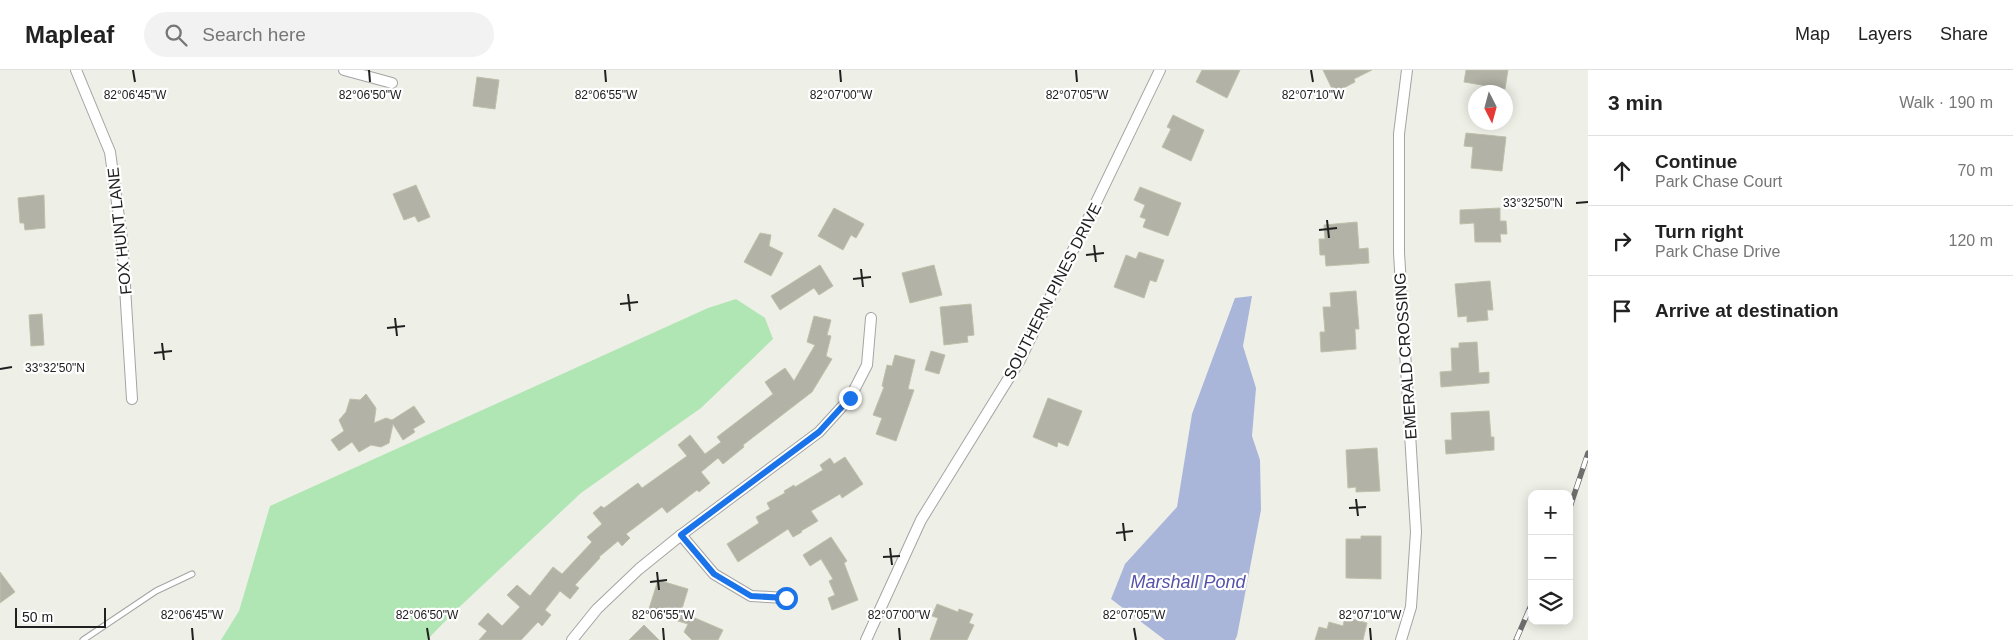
<!DOCTYPE html>
<meta charset="utf-8">
<style>
body{margin:0;font-family:Helvetica,sans-serif;background:#f2f2f2;color:#222}
.controls{position:absolute;right:15px;bottom:15px;display:grid;overflow:hidden;border-radius:10px;box-shadow:0 2px 12px #0003}
.controls button{width:45px;height:45px;display:grid;place-items:center;padding:0;border:0;border-bottom:1px solid #e0e0e0;background:#fff;color:#222;font:25px sans-serif}
.compass{position:absolute;left:1468px;top:15px;width:45px;height:45px;border-radius:50%;background:#fff;box-shadow:0 2px 12px #0003;rotate:174deg}
.scale{position:absolute;left:15px;bottom:12px;width:91px;box-sizing:border-box;padding-left:5px;border:2px solid #202020;border-top:0;font-size:14px;line-height:18px;white-space:nowrap;color:#202020;-webkit-text-stroke:4px #fff;paint-order:stroke}
.stop{position:absolute;width:15px;height:15px;margin:-11px;border:4px solid #1a73e8;border-radius:50%;background:#fff}
.stop.end{background:#1a73e8;border-color:#fff;box-shadow:0 1px 5px #0008}
.list{margin:0;padding:0;list-style:none}
h2{display:flex;justify-content:space-between;align-items:center;height:65px;margin:0;padding:0 20px;font-size:21px}
h2 small{font-size:16px;font-weight:400;color:#767676}
.list li{display:grid;grid-template-columns:32px 1fr auto;gap:15px;align-items:center;box-sizing:border-box;height:70px;padding:0 20px;border-top:1px solid #e0e0e0}
.list b{display:block;font-size:19px;white-space:nowrap}
.list p{margin:0;font-size:16px;white-space:nowrap;color:#767676}
.list em{font-size:16px;font-style:normal;color:#767676}
.icon{flex:none;width:28px;height:28px;fill:none;stroke:currentColor;stroke-width:2;stroke-linecap:round;stroke-linejoin:round}
.map{position:relative;flex:none;width:1588px;height:570px;overflow:hidden}
header{display:flex;align-items:center;gap:30px;box-sizing:border-box;height:70px;padding:0 25px;background:#fff;border-bottom:1px solid #e0e0e0}
header strong{font-size:24px}
nav{display:flex;gap:28px;margin-inline-start:auto;font-size:18px}
.search{width:350px;height:45px;background:#f2f2f2;display:flex;align-items:center;gap:12px;box-sizing:border-box;padding:0 18px;border-radius:28px;color:#767676;font-size:19px}
main{display:flex}
aside{flex:1;background:#fff}
.map>svg:first-child{display:block}
</style>
<header>
<strong>Mapleaf</strong>
<div class="search"><svg class="icon" aria-label="search" viewBox="0 0 24 24"><circle cx="10" cy="10" r="6"/><path d="M15 15l6 6"/></svg>Search here</div>
<nav><a>Map</a><a>Layers</a><a>Share</a></nav>
</header>
<main>
<div class="map">
<svg width="1588" height="570" viewBox="0 0 1588 570">
<rect width="100%" height="100%" fill="#eef0e7"/>
<!-- grass -->
<path fill="#b0e6b4" d="M736 229 765 248 773 269 701 338 581 423 453 543 427 570H221L239 541 270 436 708 238Z"/>
<!-- water -->
<path fill="#aab5da" d="M1252 226 1243 276 1256 318 1252 366 1260 390 1261 440 1237 566 1235 570H1165L1111 529 1125 494 1177 437 1192 344 1235 228Z"/>
<!-- building -->
<g fill="#b2b2a6" stroke="#c0c0aa">
<path d="M1202 0H1240L1227 28 1196 12Z"/>
<path d="M1323 0H1372L1354 9 1355 12 1334 23Z"/>
<path d="M1466 0H1508L1505 19 1464 12Z"/>
<path d="M477 7 499 10 495 39 473 36Z"/>
<path d="M1173 45 1204 60 1191 91 1162 77 1171 59 1167 57Z"/>
<path d="M1466 63 1506 67 1502 101 1471 98 1473 77 1464 76Z"/>
<path d="M416 115 430 147 418 152 415 146 404 150 393 124Z"/>
<path d="M1140 117 1181 133 1168 166 1143 157 1146 149 1140 147 1145 135 1134 130Z"/>
<path d="M44 125 45 158 25 160 24 153H20L18 128Z"/>
<path d="M834 138 864 154 856 168 851 165 843 180 818 166Z"/>
<path d="M1500 138V151H1506L1507 164H1500L1501 172H1475L1474 153 1460 154V140Z"/>
<path d="M1357 152 1359 179 1368 178 1369 193 1326 196 1325 185H1320L1319 169H1325L1324 155Z"/>
<path d="M760 163 771 165 769 176 783 183 771 206 744 192Z"/>
<path d="M1139 182 1164 190 1156 212 1150 210 1144 228 1114 217 1126 185 1136 189Z"/>
<path d="M820 195 833 216 819 225 814 218 780 240 771 226Z"/>
<path d="M934 195 942 225 910 233 902 203Z"/>
<path d="M1490 211 1493 240H1487L1488 250 1467 252V246L1458 247 1455 214Z"/>
<path d="M1356 221 1359 259H1355L1356 279 1321 282 1320 262H1325L1323 237H1331L1330 223Z"/>
<path d="M971 234 974 265 967 266 968 272 944 275 940 237Z"/>
<path d="M42 244 44 275 31 276 29 245Z"/>
<path d="M814 246 831 250 827 265 831 266 826 286 832 289 812 322 743 375 744 377 723 394 718 388 701 402 710 413 699 422 697 420 667 443 662 437 626 464 630 468 622 476 618 471 599 487 600 488 575 515 579 518 570 529 560 521 545 540 551 545 542 556 538 552 521 570H479L487 561 478 554 488 543 502 556 520 537 507 525 517 515 530 526 553 497 562 504 592 472 587 467 602 454 593 443 601 436 604 438 638 413 642 418 687 386 678 375 690 365 705 384 721 372 717 367 773 324 765 312 785 298 794 311 815 275 807 272Z"/>
<path d="M1477 272 1479 303 1489 302V313L1441 317 1440 302 1452 301 1451 278H1459V273Z"/>
<path d="M931 281 945 285 939 304 925 300Z"/>
<path d="M895 285 915 290 908 319 914 320 896 371 876 364 882 348 873 345 884 317 882 316 887 295 892 296Z"/>
<path d="M366 324 376 338 374 353 386 348 392 350 414 336 425 352 413 359 415 362 403 370 393 354 389 373 381 377 371 375 359 382 352 372 339 381 331 370 344 361 339 350 346 342 350 329 360 330Z"/>
<path d="M1048 328 1082 341 1068 376 1058 372 1057 377 1033 367Z"/>
<path d="M1489 341 1491 367H1494V380L1446 384 1445 370H1452L1451 343Z"/>
<path d="M1377 378 1380 421 1356 422V417L1348 418 1346 380Z"/>
<path d="M845 387 863 414 842 428 840 424 811 441 818 451 801 461 802 462 793 467 788 459 738 492 727 474 759 453 756 447 770 439 767 433 785 423 784 421 794 415 795 417 823 400 820 395 830 388 834 394Z"/>
<path d="M1361 466H1381V509L1346 508V469H1361Z"/>
<path d="M831 467 847 491 844 493 858 530 832 540 828 528 835 525 829 511 833 509 821 489 810 496 803 485Z"/>
<path d="M0 502 15 522 0 533Z"/>
<path d="M658 510 688 519 681 542 723 560 718 570H692L684 562 688 554 648 542Z"/>
<path d="M937 534 958 542 959 539 973 544 969 553 974 555 967 570H930L938 548 932 546Z"/>
<path d="M1345 547 1367 553 1363 570H1315L1319 557 1327 559 1329 552 1343 556Z"/>
<path d="M644 555 659 570H629Z"/>
</g>
<g fill="none" stroke-linecap="round" stroke-linejoin="round">
<defs>
<path id="service" d="M83 570 156 521 192 504"/>
<g id="minor">
<path d="M76 0 110 82 122 169 132 329"/>
<path d="M344 0 392 13"/>
<path d="M681 465 714 504 751 526 786 528"/>
<path d="M572 570 597 539 639 499 681 465 819 362 850 328 867 295 871 248"/>
<path d="M866 570 921 450 1020 290 1160 0"/>
<path d="M1401 570 1411 537 1416 462 1399 183V64L1407 0"/>
</g>
</defs>
<!-- service casing -->
<use href="#service" stroke="#a4a4a4" stroke-width="7"/>
<!-- minor casing -->
<use href="#minor" stroke="#a4a4a4" stroke-width="12"/>
<!-- service -->
<use href="#service" stroke="#fff" stroke-width="5"/>
<!-- minor -->
<use href="#minor" stroke="#fff" stroke-width="10"/>
<defs>
<g id="rail">
<path d="M1569 440 1588 383"/>
<path d="M1516 570 1532 533"/>
</g>
</defs>
<!-- rail casing -->
<use href="#rail" stroke="#6e6e6e" stroke-width="5.5"/>
<!-- rail -->
<use href="#rail" stroke="#fff" stroke-width="4" stroke-dasharray="11" stroke-linecap="butt"/>
</g>
<g fill="none" stroke-linecap="round" stroke-linejoin="round">
<!-- route -->
<path stroke="#1a73e8" stroke-width="6" d="M786 528 751 526 714 504 681 465 819 362 850 328"/>
</g>
<!-- ticks -->
<path fill="none" stroke="#202020" stroke-width="2" d="M133 0 135 12M369 0 370 12M605 0 606 12M840 0 841 12M1076 0 1077 12M1311 0 1313 12M1576 133 1588 132M1327 150 1329 168M1319 160 1337 158M1094 175 1096 192M1086 185 1104 183M861 199 863 217M853 209 871 207M628 224 630 241M620 234 638 232M395 248 397 266M387 258 405 256M162 273 164 290M154 283 172 281M0 299 12 297M1356 429 1358 446M1349 438 1366 437M1123 453 1125 471M1116 463 1133 461M890 478 892 495M883 487 900 486M657 502 659 520M650 512 667 510M192 558 193 570M427 558 429 570M663 558 664 570M899 558 900 570M1134 558 1136 570M1370 558 1371 570"/>
<g text-anchor="middle" stroke-width="4.5" stroke-linejoin="round" paint-order="stroke">
<!-- street labels -->
<g font-size="16" fill="#202020" stroke="#fff">
<text transform="translate(119 161) rotate(-96)" y="6">FOX HUNT LANE</text>
<text transform="translate(1052 221) rotate(-63)" y="6">SOUTHERN PINES DRIVE</text>
<text transform="translate(1405 286) rotate(-94)" y="6">EMERALD CROSSING</text>
</g>
<!-- water labels -->
<g font-size="18" font-style="italic" fill="#5652aa" stroke="#fff">
<text x="1188" y="518">Marshall Pond</text>
</g>
</g>
<g font-size="12" text-anchor="middle" fill="#202020" stroke="#fff" stroke-width="4.5" stroke-linejoin="round" paint-order="stroke">
<text x="135" y="29">82°06'45"W</text>
<text x="370" y="29">82°06'50"W</text>
<text x="606" y="29">82°06'55"W</text>
<text x="841" y="29">82°07'00"W</text>
<text x="1077" y="29">82°07'05"W</text>
<text x="1313" y="29">82°07'10"W</text>
<text x="1533" y="137">33°32'50"N</text>
<text x="55" y="302">33°32'50"N</text>
<text x="192" y="549">82°06'45"W</text>
<text x="427" y="549">82°06'50"W</text>
<text x="663" y="549">82°06'55"W</text>
<text x="899" y="549">82°07'00"W</text>
<text x="1134" y="549">82°07'05"W</text>
<text x="1370" y="549">82°07'10"W</text>
</g>
</svg>
<div class="controls">
<button>+</button>
<button>−</button>
<button><svg class="icon" aria-label="layers" viewBox="0 0 24 24"><path d="M12 4l9 5-9 5-9-5zM3 14l9 5 9-5"/></svg></button>
</div>
<svg class="compass" viewBox="-18 -18 36 36"><path d="M0-13l5 13h-10z" fill="#e53935"/><path d="M0 13l5-13h-10z" fill="#767676"/></svg>
<div class="scale">50 m</div>
<div class="stop" style="left:786px;top:528px"></div>
<div class="stop end" style="left:850px;top:328px"></div>
</div>
<aside>
<h2>3 min<small>Walk · 190 m</small></h2>
<ul class="list">
<li><svg class="icon" aria-label="ahead" viewBox="0 0 24 24"><path d="M12 20V5M6 11l6-6 6 6"/></svg><div><b>Continue</b><p>Park Chase Court</p></div><em>70 m</em></li>
<li><svg class="icon" aria-label="right" viewBox="0 0 24 24"><path d="M7 20v-9h11M14 6l5 5-5 5"/></svg><div><b>Turn right</b><p>Park Chase Drive</p></div><em>120 m</em></li>
<li><svg class="icon" aria-label="arrive" viewBox="0 0 24 24"><path d="M6 21V4h12l-3 4 3 4H6"/></svg><div><b>Arrive at destination</b></div></li>
</ul>
</aside>
</main>
